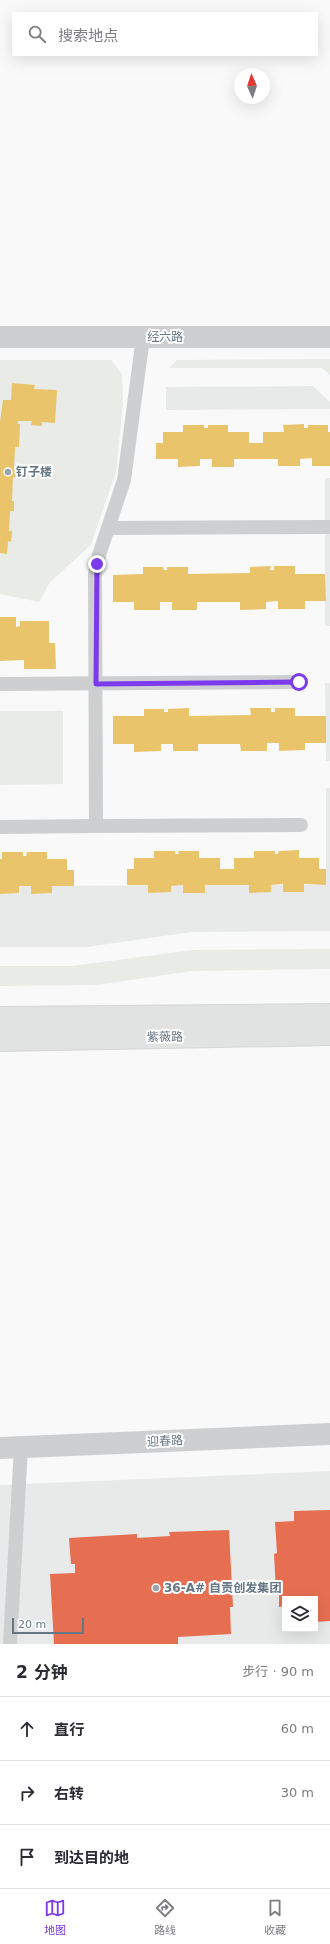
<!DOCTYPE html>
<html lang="zh">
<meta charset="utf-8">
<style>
body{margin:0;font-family:"DejaVu Sans","Noto Sans SC",sans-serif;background:#f7f7f7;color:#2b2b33}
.controls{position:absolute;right:12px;bottom:12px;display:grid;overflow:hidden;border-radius:0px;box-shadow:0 4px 16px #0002}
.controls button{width:36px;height:36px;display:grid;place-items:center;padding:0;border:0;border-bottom:1px solid #e1e1e2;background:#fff;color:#2b2b33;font:20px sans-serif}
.compass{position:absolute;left:234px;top:68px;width:36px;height:36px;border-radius:50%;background:#fff;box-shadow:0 4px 16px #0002;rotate:357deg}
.scale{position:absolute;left:12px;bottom:10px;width:72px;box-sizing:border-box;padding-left:4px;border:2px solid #657683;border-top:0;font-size:11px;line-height:14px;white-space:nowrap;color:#657683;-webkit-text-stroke:3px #fff;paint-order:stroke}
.stop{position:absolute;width:12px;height:12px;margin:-9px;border:3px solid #7c3aed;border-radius:50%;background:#fff}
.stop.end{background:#7c3aed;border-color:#fff;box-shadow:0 1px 4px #0008}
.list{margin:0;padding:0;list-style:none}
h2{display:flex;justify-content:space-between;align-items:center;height:52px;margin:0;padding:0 16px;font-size:17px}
h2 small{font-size:13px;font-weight:400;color:#7c7c81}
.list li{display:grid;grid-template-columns:26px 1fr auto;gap:12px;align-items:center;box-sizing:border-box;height:64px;padding:0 16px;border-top:1px solid #e1e1e2}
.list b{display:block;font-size:15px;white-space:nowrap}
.list em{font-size:13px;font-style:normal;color:#7c7c81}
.icon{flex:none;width:22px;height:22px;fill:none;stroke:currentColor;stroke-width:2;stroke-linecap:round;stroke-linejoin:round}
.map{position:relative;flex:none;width:330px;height:1644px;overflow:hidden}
.search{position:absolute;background:#fff;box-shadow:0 4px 16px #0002;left:12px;right:12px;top:12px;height:44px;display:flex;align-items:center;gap:10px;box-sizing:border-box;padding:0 14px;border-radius:0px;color:#7c7c81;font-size:15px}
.sheet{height:244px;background:#fff}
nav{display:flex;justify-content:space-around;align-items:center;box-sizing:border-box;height:56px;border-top:1px solid #e1e1e2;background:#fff;font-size:11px;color:#7c7c81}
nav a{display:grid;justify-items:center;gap:2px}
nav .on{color:#7c3aed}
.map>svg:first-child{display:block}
</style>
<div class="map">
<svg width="330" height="1644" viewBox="0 0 330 1644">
<rect width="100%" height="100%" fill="#f9f9f9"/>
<!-- built -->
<g fill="#e8e9e9" fill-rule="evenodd">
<path d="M313 386 330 402V409L166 410V387Z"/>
<rect x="325" y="478" width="5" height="148"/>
<path d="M325 683H330V761H326Z"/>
<path d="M326 788H330V931L191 932 87 947H0V886L326 885Z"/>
<path d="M330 1471V1644H0V1485ZM285 1599H315V1629H285Z"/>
</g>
<!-- green -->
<g fill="#e8ebe6">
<path d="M330 359V375L322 368H169L177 360Z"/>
<path d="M0 360H111L122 374 123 404 116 472 91 545 50 582 39 602 0 594Z"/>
<path d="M0 711H63V784L0 785Z"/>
<path d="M330 949V969L192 971 96 985 0 986V966H72L193 950Z"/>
</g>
<!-- homes -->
<g fill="#e9c46a">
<path d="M12 383 35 385 34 389 57 390 55 423 42 422V426L31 425 32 421H18V424H20L19 447H15L14 467H17L16 477H13L12 501H14V511H10L9 531H12L11 542 8 541 7 554 0 553V422L3 400H11Z"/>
<path d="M304 424V428H308V425H328V432H330V466H312V458L300 459V466H278V459H234V467H212V459H200V466L178 467V459H156V443H163V432H183V425H204V428H208V425H228V432H249V443H263V432H284L283 425Z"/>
<path d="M271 566 270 570H274V566H295V574H325L326 601H305V609H278V601L266 602V609L240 610V602H197V610H172V602H160V610H134V602H113V575L143 574V567H163L164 570H167V567H188V574L250 573V567Z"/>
<path d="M0 617H16V627L20 626V621H49V643H55L56 669H24V660L0 661Z"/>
<path d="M189 708V716L251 715 250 708H271V712H275V708H295V716H326V743H305V750L279 751V743H267V751H241L240 744H198V751H173V744H161V751L134 752V744H113V716H144V709H164V712H168V709Z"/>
<path d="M299 850V858H319V869H326V885L304 884V892H283V884L271 885V892L249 893V885H205V893H183V885L171 886V892L148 893V885H127V869H134V858H154V851H175V854H179L178 851H199V858H220V869H234V858H254V851H275V854H278L279 851Z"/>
<path d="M2 852H23V856H26L27 852H47V859H67V870H74V886H52V893L31 894V886H19V893L0 894V859H2Z"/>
<path d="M206 1536V1540H222L224 1567 215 1570V1580H213L216 1599 225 1601 227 1629H210V1633L196 1634V1632H186V1635L164 1636V1633L152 1634V1636L131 1638V1636L107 1638V1635L90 1636 89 1608 98 1605 99 1586H97L96 1576 87 1575 86 1546 103 1545 102 1541H116L117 1543H127V1540L148 1539V1541Z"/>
</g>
<!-- shops -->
<g fill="#e76f51">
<path d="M330 1510V1621L315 1622V1599H285V1606L279 1607V1592H276L274 1554 277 1553 275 1522 294 1521V1511Z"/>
<path d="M229 1530 233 1607H230L231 1634 178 1637V1644H54L50 1574 75 1573V1564H71L69 1538 137 1534V1538L170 1536 169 1532Z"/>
</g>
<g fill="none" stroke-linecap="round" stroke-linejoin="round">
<defs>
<g id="secondary">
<path d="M0 1018 330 1015"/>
<path d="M0 1040 330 1034"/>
</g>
</defs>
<!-- secondary casing -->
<use href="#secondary" stroke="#d5d6d7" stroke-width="24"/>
<!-- service -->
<g stroke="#cecfd0" stroke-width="14">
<path d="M143 337 124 480 99 555 95 574 96 826 301 825"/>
<path d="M108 528 330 527"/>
<path d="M0 684 299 682"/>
<path d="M0 827 96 826"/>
<path d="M10 1644 21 1447"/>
</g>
<!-- minor -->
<g stroke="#cecfd0" stroke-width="22">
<path d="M0 337H330"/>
<path d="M0 1448 330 1434"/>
</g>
<!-- secondary -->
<use href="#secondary" stroke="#e1e2e2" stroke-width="22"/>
</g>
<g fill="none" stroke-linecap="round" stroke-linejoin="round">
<!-- route -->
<path stroke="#7c3aed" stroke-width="5" d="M97 564 96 684 299 682"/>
</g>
<!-- markers -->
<g fill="#99a4ac" stroke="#fff" stroke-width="1.5">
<circle cx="8" cy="472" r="4"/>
<circle cx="156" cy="1588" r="4"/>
</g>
<g text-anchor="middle" stroke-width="4" stroke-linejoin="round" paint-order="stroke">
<!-- street labels -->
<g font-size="12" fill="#657683" stroke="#fff">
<text x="165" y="341">经六路</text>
<text transform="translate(165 1037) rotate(-1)" y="4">紫薇路</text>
<text transform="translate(165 1441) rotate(-3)" y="4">迎春路</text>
</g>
<!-- poi labels -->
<g font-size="12" font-weight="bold" fill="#657683" stroke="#fff" text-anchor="start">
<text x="16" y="476">钉子楼</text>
<text x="164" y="1592">36-A# 自贡创发集团</text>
</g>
</g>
</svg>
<div class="controls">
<button><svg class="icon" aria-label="layers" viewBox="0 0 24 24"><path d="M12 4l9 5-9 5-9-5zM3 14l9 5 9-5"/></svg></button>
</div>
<svg class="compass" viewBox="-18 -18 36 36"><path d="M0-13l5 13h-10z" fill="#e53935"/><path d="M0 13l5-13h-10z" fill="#7c7c81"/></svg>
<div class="scale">20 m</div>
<div class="stop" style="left:299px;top:682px"></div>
<div class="stop end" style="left:97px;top:564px"></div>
<div class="search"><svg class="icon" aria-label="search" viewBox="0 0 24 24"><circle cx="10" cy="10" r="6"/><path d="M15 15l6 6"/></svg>搜索地点</div>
</div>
<section class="sheet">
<h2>2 分钟<small>步行 · 90 m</small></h2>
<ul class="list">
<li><svg class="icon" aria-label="ahead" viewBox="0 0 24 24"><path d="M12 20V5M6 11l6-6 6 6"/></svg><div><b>直行</b></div><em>60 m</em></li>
<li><svg class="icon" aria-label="right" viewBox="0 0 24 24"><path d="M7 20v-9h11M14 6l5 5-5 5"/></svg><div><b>右转</b></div><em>30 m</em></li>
<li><svg class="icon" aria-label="arrive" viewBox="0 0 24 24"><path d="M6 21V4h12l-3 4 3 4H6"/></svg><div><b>到达目的地</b></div></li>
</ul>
</section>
<nav>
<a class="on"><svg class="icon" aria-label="map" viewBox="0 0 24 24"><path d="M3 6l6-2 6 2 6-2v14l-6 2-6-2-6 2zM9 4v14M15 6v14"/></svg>地图</a>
<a><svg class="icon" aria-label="directions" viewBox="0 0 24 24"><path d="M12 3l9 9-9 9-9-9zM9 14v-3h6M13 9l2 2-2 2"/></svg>路线</a>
<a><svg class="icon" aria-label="saved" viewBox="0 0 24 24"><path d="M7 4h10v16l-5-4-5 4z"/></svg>收藏</a>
</nav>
